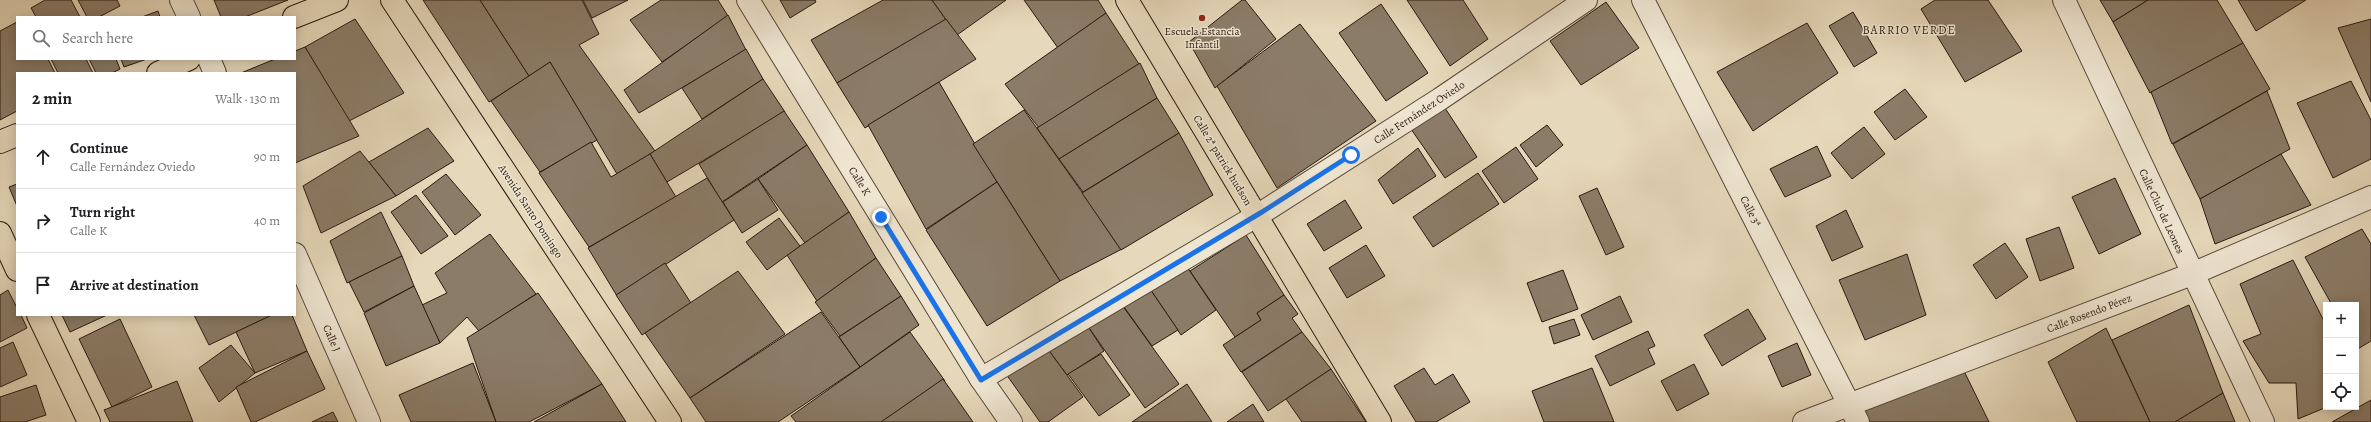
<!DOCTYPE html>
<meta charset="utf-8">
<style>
body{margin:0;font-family:Alegreya,serif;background:#f6f6f6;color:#202124}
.controls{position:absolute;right:12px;bottom:12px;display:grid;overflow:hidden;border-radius:0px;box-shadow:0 2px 10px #0003}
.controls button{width:36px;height:36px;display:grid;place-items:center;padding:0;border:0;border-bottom:1px solid #e0e0e0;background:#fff;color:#202124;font:20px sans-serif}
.stop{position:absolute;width:12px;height:12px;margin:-9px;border:3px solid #1a73e8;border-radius:50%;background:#fff}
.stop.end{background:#1a73e8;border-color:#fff;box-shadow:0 1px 4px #0008}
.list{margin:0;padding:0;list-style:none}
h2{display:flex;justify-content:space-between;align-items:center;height:52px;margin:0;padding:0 16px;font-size:17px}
h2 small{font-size:13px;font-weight:400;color:#757577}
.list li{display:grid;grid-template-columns:26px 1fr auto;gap:12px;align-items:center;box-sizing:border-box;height:64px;padding:0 16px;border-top:1px solid #e0e0e0}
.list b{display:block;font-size:15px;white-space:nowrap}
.list p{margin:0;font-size:13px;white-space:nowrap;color:#757577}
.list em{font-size:13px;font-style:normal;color:#757577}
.icon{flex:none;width:22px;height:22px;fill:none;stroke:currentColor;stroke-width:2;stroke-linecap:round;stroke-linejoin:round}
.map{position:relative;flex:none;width:2371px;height:422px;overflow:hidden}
.search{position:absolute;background:#fff;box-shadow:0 2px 10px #0003;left:16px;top:16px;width:280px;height:44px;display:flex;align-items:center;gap:10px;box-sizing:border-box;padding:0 14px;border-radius:0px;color:#757577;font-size:15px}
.panel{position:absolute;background:#fff;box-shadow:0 2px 10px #0003;left:16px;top:72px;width:280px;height:244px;border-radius:0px}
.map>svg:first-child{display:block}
</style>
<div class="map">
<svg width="2371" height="422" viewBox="0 0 2371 422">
<rect width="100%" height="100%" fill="#e6d8ba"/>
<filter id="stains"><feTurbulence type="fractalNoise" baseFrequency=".005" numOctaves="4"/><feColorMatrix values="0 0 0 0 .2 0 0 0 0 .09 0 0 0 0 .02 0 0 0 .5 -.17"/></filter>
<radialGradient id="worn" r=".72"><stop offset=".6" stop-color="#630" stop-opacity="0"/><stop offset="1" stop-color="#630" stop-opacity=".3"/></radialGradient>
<!-- building -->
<g fill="#8b7c68" stroke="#291910">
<path d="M45 0H71L80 17H36L31 8Z"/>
<path d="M78 0H117L120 6 99 17H87Z"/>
<path d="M214 0H288L245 17H221Z"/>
<path d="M423 0H480L529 76 489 102Z"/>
<path d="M480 0H582L599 34 579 45 655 151 617 174 550 62 529 76Z"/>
<path d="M583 0H628L592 18Z"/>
<path d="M661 0H718L728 16 662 62 630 20Z"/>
<path d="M780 0H815L816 2 790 18Z"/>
<path d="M883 0H932L947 21 837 83 811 40Z"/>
<path d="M932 0H1006L957 35Z"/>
<path d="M1024 0H1098L1106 13 1058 48Z"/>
<path d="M1242 0H1245L1276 39 1215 88 1189 42Z"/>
<path d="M1407 0H1463L1488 39 1450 66Z"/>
<path d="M1935 0H1988L2022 51 1965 82 1921 9Z"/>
<path d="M2100 0H2148L2113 22Z"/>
<path d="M2148 0H2217L2243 43 2150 93 2113 22Z"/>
<path d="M2238 0H2306L2256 31Z"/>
<path d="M1606 2 1639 48 1581 85 1550 41Z"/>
<path d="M1381 4 1428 73 1386 101 1339 33Z"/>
<path d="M158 11 160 17H142Z"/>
<path d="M1853 12 1877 53 1854 67 1829 26Z"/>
<path d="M1106 13 1139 64 1039 128 1005 84Z"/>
<path d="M728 15 746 50 639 113 624 90Z"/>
<path d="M355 19 404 93 349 121 305 47Z"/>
<path d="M946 19 976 59 865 128 837 83Z"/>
<path d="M2371 19V102L2338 28Z"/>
<path d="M17 22V59H48L55 73H17V111L0 120V31Z"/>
<path d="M1807 23 1838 73 1753 131 1717 72Z"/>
<path d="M1300 24 1376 121 1277 188 1217 86Z"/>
<path d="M2243 43 2270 89 2172 144 2151 92Z"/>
<path d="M305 47 359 136 295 163V73H241L275 59H295V51Z"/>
<path d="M746 49 763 79 702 119 682 88Z"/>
<path d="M51 59H86L93 73H58Z"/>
<path d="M89 59H116L120 69 112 73H96Z"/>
<path d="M121 59H147L124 67Z"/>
<path d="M550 62 597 140 540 172 491 101Z"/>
<path d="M1140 63 1157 98 1059 159 1037 128Z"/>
<path d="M763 79 785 112 667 182 650 154Z"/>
<path d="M2351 81 2371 120V159L2333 178 2297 103Z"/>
<path d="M939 82 997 182 926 229 868 125Z"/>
<path d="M1905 89 1927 117 1895 140 1874 112Z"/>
<path d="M2267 91 2290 149 2200 199 2173 144Z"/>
<path d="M1157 98 1179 133 1083 192 1059 159Z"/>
<path d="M1445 108 1477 157 1445 178 1411 129Z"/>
<path d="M1024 110 1122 249 1060 281 973 144Z"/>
<path d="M784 111 807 145 722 202 699 164Z"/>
<path d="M1547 125 1563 145 1536 167 1520 145Z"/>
<path d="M1864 127 1885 154 1852 179 1831 153Z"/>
<path d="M428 128 454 161 396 196 369 162Z"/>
<path d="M1179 133 1213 195 1121 250 1082 193Z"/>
<path d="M591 142 611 177 650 154 676 197 589 247 539 173Z"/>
<path d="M807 145 849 212 805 243 758 179Z"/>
<path d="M1817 146 1831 176 1785 197 1770 169Z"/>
<path d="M1516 147 1538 179 1504 203 1482 171Z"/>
<path d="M1418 148 1436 176 1393 204 1378 180Z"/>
<path d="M360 151 396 196 321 233 303 186Z"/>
<path d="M2281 154 2311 205 2215 244 2200 199Z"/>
<path d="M1478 173 1499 204 1433 247 1413 217Z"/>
<path d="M446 174 481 215 455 235 422 192Z"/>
<path d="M707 178 734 220 617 296 588 248Z"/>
<path d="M2115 178 2141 234 2099 254 2072 197Z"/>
<path d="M758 179 778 210 742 233 723 202Z"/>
<path d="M997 182 1060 281 987 326 926 230Z"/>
<path d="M17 184V206L9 187Z"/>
<path d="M1597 188 1624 247 1606 255 1579 196Z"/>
<path d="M416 195 448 236 421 254 391 212Z"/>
<path d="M1345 200 1362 228 1324 251 1307 224Z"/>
<path d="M1846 210 1863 247 1832 261 1816 226Z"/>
<path d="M381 212 402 256 347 283 330 241Z"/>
<path d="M849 212 876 258 817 301 787 255Z"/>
<path d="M779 218 800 246 767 270 746 242Z"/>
<path d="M2059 227 2074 268 2040 281 2026 239Z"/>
<path d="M2362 229 2371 244V341L2356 350V305H2332L2305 257Z"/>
<path d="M490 234 536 294 479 331 467 317 440 343 422 305 447 293 435 273Z"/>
<path d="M1246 235 1284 295 1257 313 1261 320 1235 337 1190 271Z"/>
<path d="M2005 243 2028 277 1996 299 1973 265Z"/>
<path d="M1366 245 1385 276 1347 298 1329 268Z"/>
<path d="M1907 254 1926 315 1865 340 1839 280Z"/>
<path d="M402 256 414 286 364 312 349 282Z"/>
<path d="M876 258 901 296 840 336 815 302Z"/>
<path d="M2293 260 2326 325 2327 407 2298 419 2296 383H2269L2243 341 2261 334 2240 284Z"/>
<path d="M665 263 691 303 642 335 616 295Z"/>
<path d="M1185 264 1216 310 1181 335 1150 289Z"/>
<path d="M1563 270 1578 309 1542 322 1527 283Z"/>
<path d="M738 271 785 334 690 398 645 333Z"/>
<path d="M414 286 440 343 386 366 364 313Z"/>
<path d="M1150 289 1178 330 1152 346 1124 307Z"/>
<path d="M8 290 17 308V315H21L27 328 0 342V295Z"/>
<path d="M538 293 602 384 529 422H496L467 338Z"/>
<path d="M1284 295 1298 314 1292 318 1302 332 1241 372 1223 345 1261 320 1257 313Z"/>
<path d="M901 296 919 325 860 367 839 337Z"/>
<path d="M1620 296 1632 322 1593 340 1581 315Z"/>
<path d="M1122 305 1179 384 1145 408 1087 325Z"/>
<path d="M2189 305 2223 393 2175 422H2150L2112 340Z"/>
<path d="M1748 309 1766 339 1722 366 1704 335Z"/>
<path d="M821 312 860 367 778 422H706L690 398Z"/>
<path d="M62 315H107L70 332Z"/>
<path d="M194 315H272L209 345Z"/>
<path d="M272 315H292L307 351 255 373 236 332Z"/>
<path d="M120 319 152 387 112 407 79 339Z"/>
<path d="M1574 319 1580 335 1554 344 1549 327Z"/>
<path d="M1087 325 1104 351 1067 375 1047 348Z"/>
<path d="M2106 328 2150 422H2077L2048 362Z"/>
<path d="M1648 331 1655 346 1648 349 1655 364 1610 386 1595 356Z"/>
<path d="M910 332 945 381 883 422H796L791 416Z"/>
<path d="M1302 332 1331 369 1268 411 1242 372Z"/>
<path d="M13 342 27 375 0 387V348Z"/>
<path d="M1797 343 1811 375 1782 387 1768 356Z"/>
<path d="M231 345 255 373 219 402 199 368Z"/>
<path d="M1047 348 1083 397 1048 422H1040L1006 374Z"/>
<path d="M307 351 325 389 255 422H251L236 387Z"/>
<path d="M1101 354 1130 395 1099 416 1068 374Z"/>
<path d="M473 363 496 422H411L399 395Z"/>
<path d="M1694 364 1709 394 1677 411 1661 381Z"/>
<path d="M1424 368 1435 385 1453 374 1470 402 1436 422H1416L1394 386Z"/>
<path d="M1592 368 1614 422H1544L1532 391Z"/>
<path d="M1331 369 1366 422H1302L1286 399Z"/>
<path d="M1964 371 1989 422H1870L1864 411Z"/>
<path d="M943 379 973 422H881Z"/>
<path d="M177 381 193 422H110L104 410Z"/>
<path d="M602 384 626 422H534Z"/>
<path d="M1187 384 1212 422H1132Z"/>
<path d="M36 385 46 415 25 422H0V397Z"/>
<path d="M2223 393 2235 422H2175Z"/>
<path d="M2371 400V422H2332Z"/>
<path d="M1253 404 1264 422H1227Z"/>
<path d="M333 412 338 422H312Z"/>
</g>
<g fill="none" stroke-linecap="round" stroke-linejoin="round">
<defs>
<g id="minor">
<path d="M181 0 189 17"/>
<path d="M748 0 981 379 1011 422"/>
<path d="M1643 0 1858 422"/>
<path d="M2064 0 2263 422"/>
<path d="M209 59 215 73"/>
<path d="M295 254 369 422"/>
<path d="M981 379 1263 212 1440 99 1586 0"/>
<path d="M1804 422 2192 274 2371 197"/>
</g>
<g id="major">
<path d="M392 0 670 422"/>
<path d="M1127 0 1380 422"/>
<path d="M294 17 337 0"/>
<path d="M158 73 189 59"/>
<path d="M0 142 17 135"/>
<path d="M0 233 17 270"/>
<path d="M38 315 89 422"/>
</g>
</defs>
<!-- minor casing -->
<use href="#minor" stroke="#58493a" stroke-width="24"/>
<!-- major casing -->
<use href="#major" stroke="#291910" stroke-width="24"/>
<!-- minor -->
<use href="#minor" stroke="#efe6d2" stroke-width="22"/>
<!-- major -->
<use href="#major" stroke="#e6d8ba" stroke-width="22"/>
</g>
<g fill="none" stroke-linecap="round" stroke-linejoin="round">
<!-- route -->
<path stroke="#1a73e8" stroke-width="5" d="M881 217 981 380 1262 212 1351 155"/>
</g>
<!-- markers -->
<circle fill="#8f2418" stroke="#efe6d2" stroke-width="1.5" cx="1202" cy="18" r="4"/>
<g text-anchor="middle" stroke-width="3" stroke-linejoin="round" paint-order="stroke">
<!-- poi labels -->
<g font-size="11" fill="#291910" stroke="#efe6d2">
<text x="1202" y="35">Escuela Estancia<tspan x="1202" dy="13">Infantil</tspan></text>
</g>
<!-- street labels -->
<g font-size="11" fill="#291910" stroke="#efe6d2">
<text transform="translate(1419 112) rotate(-33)" y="4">Calle Fernández Oviedo</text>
<text transform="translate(1223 160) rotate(59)" y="4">Calle 2ª patrick hudson</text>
<text transform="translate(860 181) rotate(58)" y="4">Calle K</text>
<text transform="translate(531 211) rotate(57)" y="4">Avenida Santo Domingo</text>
<text transform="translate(1751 211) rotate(63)" y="4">Calle 3ª</text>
<text transform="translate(2162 211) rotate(65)" y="4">Calle Club de Leones</text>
<text transform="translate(2089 313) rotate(-21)" y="4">Calle Rosendo Pérez</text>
<text transform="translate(332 338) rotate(66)" y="4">Calle J</text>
</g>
<!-- neighbourhood labels -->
<g font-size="12" letter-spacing="1" fill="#291910" stroke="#efe6d2">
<text x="1909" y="34">BARRIO VERDE</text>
</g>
</g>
<rect width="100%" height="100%" filter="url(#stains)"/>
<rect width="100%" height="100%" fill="url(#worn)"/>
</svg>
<div class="controls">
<button>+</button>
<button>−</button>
<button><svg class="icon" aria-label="locate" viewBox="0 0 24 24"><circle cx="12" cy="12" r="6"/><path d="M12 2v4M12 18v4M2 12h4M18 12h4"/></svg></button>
</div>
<div class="stop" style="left:1351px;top:155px"></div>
<div class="stop end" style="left:881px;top:217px"></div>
<div class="search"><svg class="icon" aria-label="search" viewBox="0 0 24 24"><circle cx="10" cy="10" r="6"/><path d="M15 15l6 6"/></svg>Search here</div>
<section class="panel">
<h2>2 min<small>Walk · 130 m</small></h2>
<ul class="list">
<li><svg class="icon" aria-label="ahead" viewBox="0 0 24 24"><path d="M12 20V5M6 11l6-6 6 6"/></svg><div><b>Continue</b><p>Calle Fernández Oviedo</p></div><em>90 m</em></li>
<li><svg class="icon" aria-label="right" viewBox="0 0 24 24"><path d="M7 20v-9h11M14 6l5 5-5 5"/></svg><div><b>Turn right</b><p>Calle K</p></div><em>40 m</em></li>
<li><svg class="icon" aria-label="arrive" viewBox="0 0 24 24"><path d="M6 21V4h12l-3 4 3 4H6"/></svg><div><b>Arrive at destination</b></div></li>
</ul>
</section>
</div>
